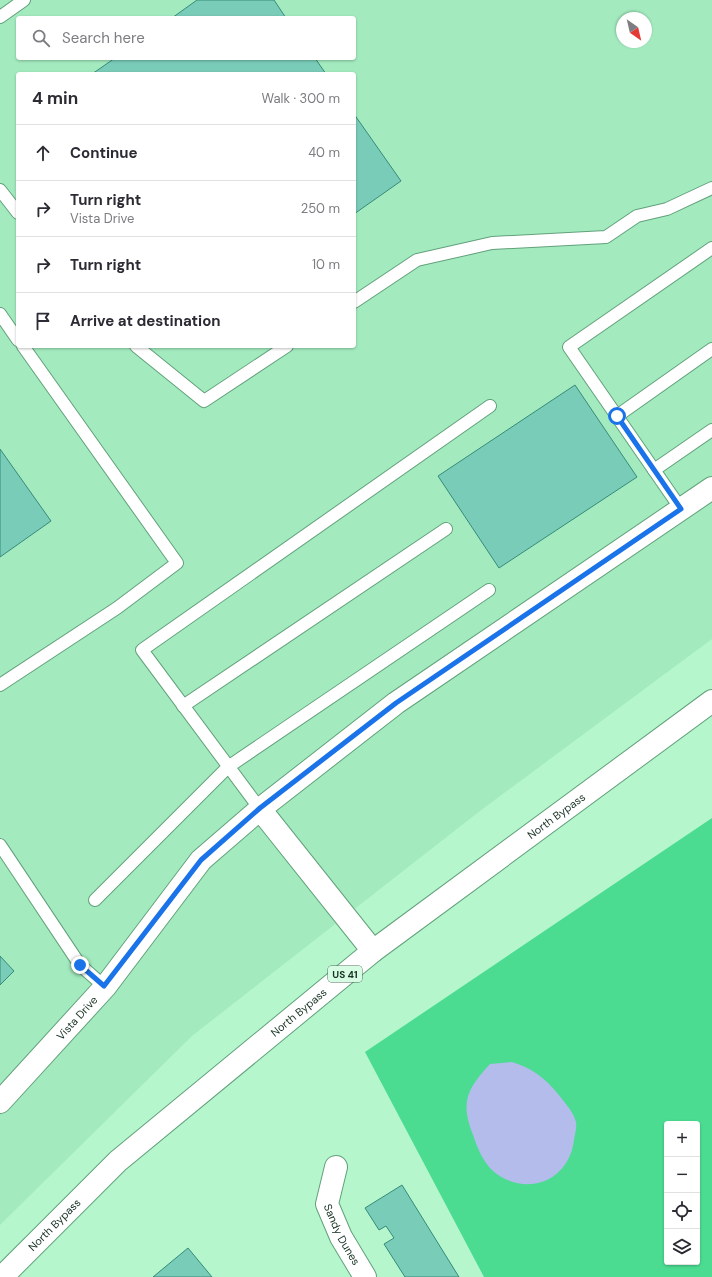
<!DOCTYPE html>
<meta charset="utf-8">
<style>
body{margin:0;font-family:"DM Sans",sans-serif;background:#f7f7f7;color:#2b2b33}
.controls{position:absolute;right:12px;bottom:12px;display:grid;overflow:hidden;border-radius:4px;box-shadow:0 1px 3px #0004}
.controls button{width:36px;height:36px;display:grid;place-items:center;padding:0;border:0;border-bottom:1px solid #e1e1e2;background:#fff;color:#2b2b33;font:20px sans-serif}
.compass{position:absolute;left:616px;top:12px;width:36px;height:36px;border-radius:50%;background:#fff;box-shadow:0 1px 3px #0004;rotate:146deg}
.stop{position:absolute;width:12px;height:12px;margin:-9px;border:3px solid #1a73e8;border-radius:50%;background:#fff}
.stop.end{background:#1a73e8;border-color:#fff;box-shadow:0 1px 4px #0008}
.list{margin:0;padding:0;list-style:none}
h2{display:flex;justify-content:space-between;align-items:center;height:52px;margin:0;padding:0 16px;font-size:17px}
h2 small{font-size:13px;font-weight:400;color:#7c7c81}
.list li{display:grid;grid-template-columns:26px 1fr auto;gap:12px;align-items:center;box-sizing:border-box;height:56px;padding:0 16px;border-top:1px solid #e1e1e2}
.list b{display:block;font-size:15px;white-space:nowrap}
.list p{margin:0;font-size:13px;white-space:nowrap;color:#7c7c81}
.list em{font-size:13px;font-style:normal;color:#7c7c81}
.icon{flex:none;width:22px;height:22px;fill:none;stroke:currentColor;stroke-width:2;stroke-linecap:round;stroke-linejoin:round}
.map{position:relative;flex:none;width:712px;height:1277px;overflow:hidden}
.search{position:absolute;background:#fff;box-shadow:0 1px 3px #0004;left:16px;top:16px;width:340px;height:44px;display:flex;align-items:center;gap:10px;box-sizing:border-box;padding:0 14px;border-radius:4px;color:#7c7c81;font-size:15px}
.panel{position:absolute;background:#fff;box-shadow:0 1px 3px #0004;left:16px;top:72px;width:340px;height:276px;border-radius:4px}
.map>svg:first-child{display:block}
</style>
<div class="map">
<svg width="712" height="1277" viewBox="0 0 712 1277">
<rect width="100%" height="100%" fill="#b5f6cd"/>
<!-- built -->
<path fill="#a3ebbf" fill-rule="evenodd" d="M0 0H712V639L480 811 192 1036 0 1225ZM18 18H354V58H18ZM622 18H646V42H622ZM18 74H354V346H18Z"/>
<!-- green -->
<path fill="#4bdc91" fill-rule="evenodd" d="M712 818V1277H484L365 1052ZM667 1124H697V1262H667Z"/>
<!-- water -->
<path fill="#b3bceb" d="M512 1062C532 1068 545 1078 558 1094 565 1103 573 1111 576 1122 577 1127 575 1134 574 1140 569 1182 525 1198 493 1171 483 1162 477 1147 473 1135 460 1102 467 1089 490 1064Z"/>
<!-- building -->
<g fill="#79ccb8" stroke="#368b79">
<path d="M197 0H274L286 18H172Z"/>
<path d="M115 58H315L326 74H92Z"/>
<path d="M354 114 401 181 354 214Z"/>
<path d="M575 385 637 477 499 568 438 476Z"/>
<path d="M0 449 51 521 0 557Z"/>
<path d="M0 956 14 971 0 985Z"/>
<path d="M402 1185 459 1277H405L384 1244 394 1238 386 1226 379 1230 365 1208Z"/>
<path d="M188 1248 212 1277H153Z"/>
</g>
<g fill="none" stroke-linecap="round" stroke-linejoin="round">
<defs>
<g id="service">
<path d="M0 17 24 0"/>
<path d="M0 190 18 213"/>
<path d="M354 302 417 260 492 243 606 237 637 216 667 209 712 188"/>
<path d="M0 314 18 340"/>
<path d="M136 346 204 401 287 346"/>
<path d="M617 416 712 349"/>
<path d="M654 470 712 430"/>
<path d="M681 509 569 347 712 248"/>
<path d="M0 685 117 608 177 563 23 346"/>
<path d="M183 706 446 529"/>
<path d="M260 809 142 650 490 406"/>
<path d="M0 845 80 965 105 987"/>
<path d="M95 900 228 767 489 590"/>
</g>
<g id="minor">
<path d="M260 809 373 951"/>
<path id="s1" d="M0 1102 105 987 201 860 260 809 396 703 712 488"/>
<path id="s2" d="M336 1167 327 1204 341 1237 365 1277"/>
</g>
<g id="trunk">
<path id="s3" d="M2 1277 118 1161 373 951 712 701"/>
</g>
</defs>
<!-- service casing -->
<use href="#service" stroke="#62a17b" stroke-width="14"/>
<!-- minor casing -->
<use href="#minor" stroke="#62a17b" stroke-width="24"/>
<!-- trunk casing -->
<use href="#trunk" stroke="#62a17b" stroke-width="24"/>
<!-- service -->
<use href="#service" stroke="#fff" stroke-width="12"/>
<!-- minor -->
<use href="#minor" stroke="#fff" stroke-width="22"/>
<!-- trunk -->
<use href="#trunk" stroke="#fff" stroke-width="22"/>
</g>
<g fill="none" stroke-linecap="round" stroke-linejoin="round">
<!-- route -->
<path stroke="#1a73e8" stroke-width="5" d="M80 965 104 986 201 860 260 808 396 703 681 509 617 416"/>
</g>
<g text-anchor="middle" stroke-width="4" stroke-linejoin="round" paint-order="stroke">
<!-- shield labels -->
<rect fill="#d6fde3" stroke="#516f5d" stroke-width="1" x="328" y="966" width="34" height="16" rx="3"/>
<g font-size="10" font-weight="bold" fill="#183223">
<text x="345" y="978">US 41</text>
</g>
<!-- street labels -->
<g font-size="11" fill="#183223" stroke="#d6fde3">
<text dy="4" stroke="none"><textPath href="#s3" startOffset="722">North Bypass</textPath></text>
<text dy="4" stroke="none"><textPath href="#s3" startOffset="398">North Bypass</textPath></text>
<text dy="4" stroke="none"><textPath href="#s1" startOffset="114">Vista Drive</textPath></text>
<text dy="4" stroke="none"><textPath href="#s3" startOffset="74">North Bypass</textPath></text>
<text dy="4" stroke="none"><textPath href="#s2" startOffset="72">Sandy Dunes</textPath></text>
</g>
</g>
</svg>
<div class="controls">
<button>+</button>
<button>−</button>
<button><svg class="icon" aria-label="locate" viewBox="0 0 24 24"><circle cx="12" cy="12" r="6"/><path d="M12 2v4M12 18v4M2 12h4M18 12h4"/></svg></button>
<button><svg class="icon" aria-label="layers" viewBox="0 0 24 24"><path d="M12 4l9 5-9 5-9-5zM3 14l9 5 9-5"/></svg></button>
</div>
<svg class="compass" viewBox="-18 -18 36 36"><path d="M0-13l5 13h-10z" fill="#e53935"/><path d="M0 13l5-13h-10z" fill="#7c7c81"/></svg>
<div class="stop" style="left:617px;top:416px"></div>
<div class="stop end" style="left:80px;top:965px"></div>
<div class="search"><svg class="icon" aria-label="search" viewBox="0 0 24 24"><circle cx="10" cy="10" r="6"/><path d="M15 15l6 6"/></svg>Search here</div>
<section class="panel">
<h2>4 min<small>Walk · 300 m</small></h2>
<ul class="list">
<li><svg class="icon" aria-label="ahead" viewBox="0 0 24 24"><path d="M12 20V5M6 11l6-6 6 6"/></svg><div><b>Continue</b></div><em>40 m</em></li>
<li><svg class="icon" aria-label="right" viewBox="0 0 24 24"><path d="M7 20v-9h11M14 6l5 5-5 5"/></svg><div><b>Turn right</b><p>Vista Drive</p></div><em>250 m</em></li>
<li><svg class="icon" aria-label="right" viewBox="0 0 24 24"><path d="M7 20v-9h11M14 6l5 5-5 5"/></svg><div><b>Turn right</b></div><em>10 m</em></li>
<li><svg class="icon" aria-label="arrive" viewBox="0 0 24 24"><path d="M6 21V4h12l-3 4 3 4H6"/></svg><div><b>Arrive at destination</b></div></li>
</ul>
</section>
</div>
